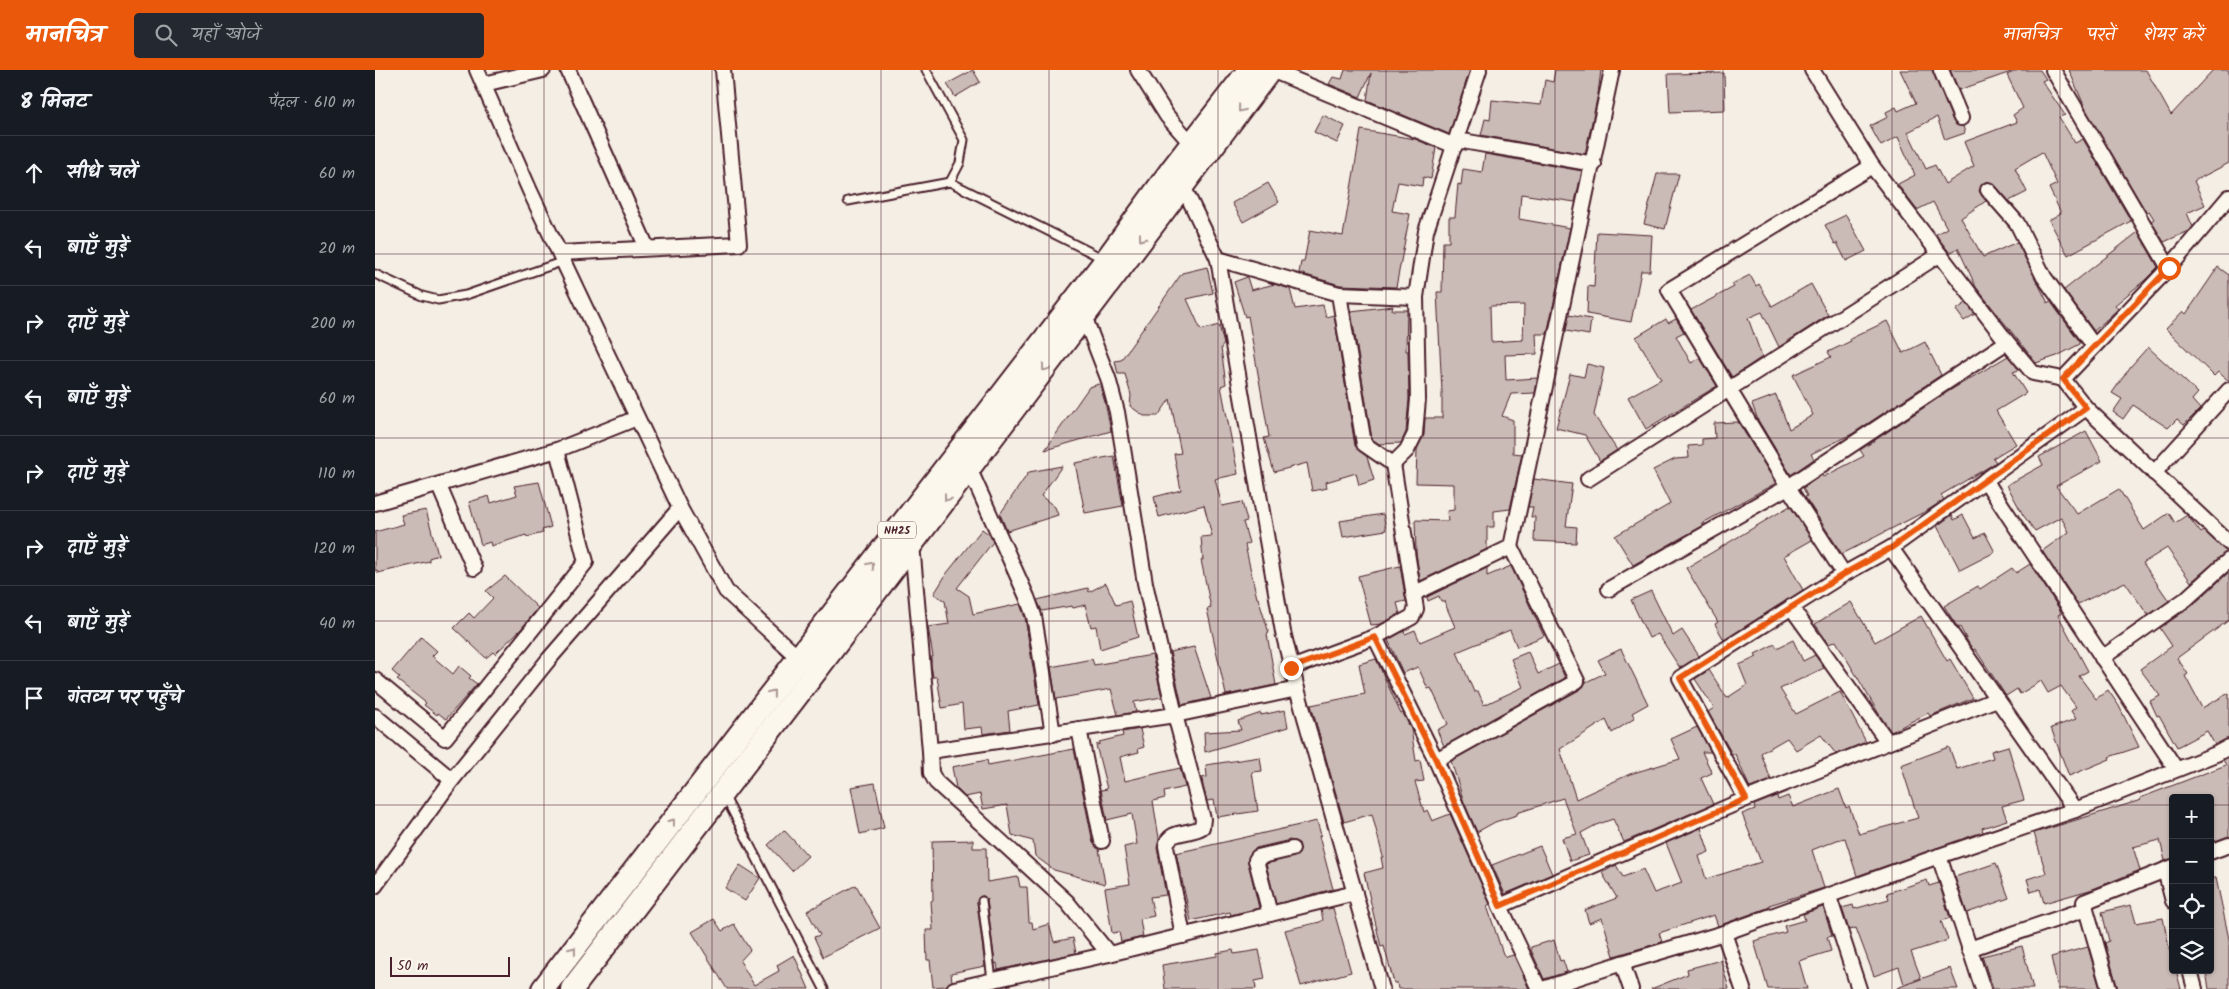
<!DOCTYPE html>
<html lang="hi">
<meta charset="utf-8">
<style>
body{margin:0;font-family:Kalam,"Playpen Sans Deva",sans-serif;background:#242831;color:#f1f3f6}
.controls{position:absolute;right:15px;bottom:15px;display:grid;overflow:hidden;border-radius:5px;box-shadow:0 1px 4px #0004}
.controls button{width:45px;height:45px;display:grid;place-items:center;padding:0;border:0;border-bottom:1px solid #363941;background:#171b24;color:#f1f3f6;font:25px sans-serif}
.scale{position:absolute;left:15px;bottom:12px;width:120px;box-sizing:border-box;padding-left:5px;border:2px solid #4a1f2b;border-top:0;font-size:14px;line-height:18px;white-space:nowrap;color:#4a1f2b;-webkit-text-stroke:4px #fbf7ec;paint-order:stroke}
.stop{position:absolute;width:15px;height:15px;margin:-11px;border:4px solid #ea580c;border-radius:50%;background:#fff}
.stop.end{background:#ea580c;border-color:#fff;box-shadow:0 1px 5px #0008}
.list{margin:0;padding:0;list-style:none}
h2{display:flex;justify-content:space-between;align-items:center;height:65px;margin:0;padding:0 20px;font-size:21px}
h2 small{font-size:16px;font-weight:400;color:#9ea1a6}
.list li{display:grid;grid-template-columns:32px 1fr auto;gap:15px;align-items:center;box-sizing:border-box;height:75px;padding:0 20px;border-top:1px solid #363941}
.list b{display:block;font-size:19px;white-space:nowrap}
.list em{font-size:16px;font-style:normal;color:#9ea1a6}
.icon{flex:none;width:28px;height:28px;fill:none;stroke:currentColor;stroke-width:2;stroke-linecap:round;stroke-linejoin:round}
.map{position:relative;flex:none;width:1854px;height:919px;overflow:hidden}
header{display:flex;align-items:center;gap:30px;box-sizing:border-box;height:70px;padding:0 25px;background:#ea580c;color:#fff}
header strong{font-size:24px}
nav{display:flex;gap:28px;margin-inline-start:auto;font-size:18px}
.search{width:350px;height:45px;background:#242831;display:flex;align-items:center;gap:12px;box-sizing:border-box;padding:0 18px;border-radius:5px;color:#9ea1a6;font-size:19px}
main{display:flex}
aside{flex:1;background:#171b24}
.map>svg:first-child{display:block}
</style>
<header>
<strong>मानचित्र</strong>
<div class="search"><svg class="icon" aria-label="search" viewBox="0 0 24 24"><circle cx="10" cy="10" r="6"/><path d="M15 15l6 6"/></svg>यहाँ खोजें</div>
<nav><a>मानचित्र</a><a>परतें</a><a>शेयर करें</a></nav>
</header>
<main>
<aside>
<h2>8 मिनट<small>पैदल · 610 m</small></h2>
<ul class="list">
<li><svg class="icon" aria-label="ahead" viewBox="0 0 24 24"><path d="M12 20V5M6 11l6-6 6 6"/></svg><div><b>सीधे चलें</b></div><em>60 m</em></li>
<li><svg class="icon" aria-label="left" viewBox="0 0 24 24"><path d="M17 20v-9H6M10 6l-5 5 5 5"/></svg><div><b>बाएँ मुड़ें</b></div><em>20 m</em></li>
<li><svg class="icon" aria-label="right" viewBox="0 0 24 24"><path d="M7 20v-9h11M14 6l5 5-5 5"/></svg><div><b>दाएँ मुड़ें</b></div><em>200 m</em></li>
<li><svg class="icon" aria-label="left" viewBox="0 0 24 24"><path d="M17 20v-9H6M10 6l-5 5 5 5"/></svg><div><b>बाएँ मुड़ें</b></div><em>60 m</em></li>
<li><svg class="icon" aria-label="right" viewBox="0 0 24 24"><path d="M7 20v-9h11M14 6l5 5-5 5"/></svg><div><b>दाएँ मुड़ें</b></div><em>110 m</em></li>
<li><svg class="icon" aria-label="right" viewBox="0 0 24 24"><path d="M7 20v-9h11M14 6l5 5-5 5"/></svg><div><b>दाएँ मुड़ें</b></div><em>120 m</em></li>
<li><svg class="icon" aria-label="left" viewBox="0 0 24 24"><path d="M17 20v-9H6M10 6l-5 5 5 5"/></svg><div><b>बाएँ मुड़ें</b></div><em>40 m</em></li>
<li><svg class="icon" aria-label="arrive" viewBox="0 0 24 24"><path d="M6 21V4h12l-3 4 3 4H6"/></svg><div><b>गंतव्य पर पहुँचे</b></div></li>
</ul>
</aside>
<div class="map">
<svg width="1854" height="919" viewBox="0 0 1854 919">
<rect width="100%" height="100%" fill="#f4eee4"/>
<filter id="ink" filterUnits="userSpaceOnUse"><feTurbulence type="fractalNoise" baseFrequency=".02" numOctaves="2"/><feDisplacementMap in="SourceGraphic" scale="10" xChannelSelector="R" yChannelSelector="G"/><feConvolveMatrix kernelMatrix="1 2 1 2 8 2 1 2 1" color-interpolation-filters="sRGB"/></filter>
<g filter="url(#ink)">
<!-- building -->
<g fill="#cabbb6" stroke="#4a1f2b" fill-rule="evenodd">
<path d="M598 0 605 12 580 27 572 14Z"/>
<path d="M970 0H1095L1074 64 992 30 996 3 985 27 954 14 958 7 967 9Z"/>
<path d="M1180 0H1226L1223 24 1210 84 1106 65 1110 49 1115 50 1117 30 1166 35 1170 10 1178 12Z"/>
<path d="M1525 0H1557L1578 51 1581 55 1588 56 1590 63 1570 70 1562 47 1533 62 1551 99 1560 95 1570 114 1599 96 1589 72 1642 52 1638 45 1648 38 1632 5 1643 0H1665L1671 9 1667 11 1690 45 1684 47 1700 73 1708 69 1756 151 1693 185 1674 150 1686 143 1674 118 1682 114 1667 82 1640 98 1652 122 1634 131 1619 114 1611 112 1607 114 1604 121 1611 131 1586 148 1608 187 1642 172 1673 233 1675 231 1705 272V274L1682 286 1661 293 1601 217 1583 178 1575 183 1564 169 1561 164 1572 158 1558 132 1542 140 1526 119 1523 114 1540 105 1523 67 1506 76 1495 56 1513 47 1511 42 1521 37 1523 41 1541 33Z"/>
<path d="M1575 0H1636V2L1584 20Z"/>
<path d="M1694 0H1771L1796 45 1838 0H1854V93L1819 111 1830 135 1812 143 1818 157 1814 161 1789 172 1776 151 1779 149 1774 141 1771 142 1711 40Z"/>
<path d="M1349 3 1350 40 1295 42 1293 4Z"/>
<path d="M948 45 970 56 962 73 939 62Z"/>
<path d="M986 60 1040 69 1061 78 1056 109 1048 107 1047 116 1023 112 1017 141 1035 144 1021 217 965 215 924 203 926 192H929L935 160 968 166Z"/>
<path d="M1110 84 1207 101 1200 132 1146 124 1144 149 1195 158 1172 264H1161L1162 284 1130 285 1131 310 1162 308V312L1160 323 1136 324 1127 346 1138 350V383L1147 384 1135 439 1119 441V457H1112V479L1045 511 1041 482 1040 450 1073 451 1072 441 1079 440V414L1041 413 1042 379 1049 365 1050 348H1067V322L1062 222H1067L1068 172H1074V147H1080L1083 114 1086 115 1088 99 1107 102ZM1149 235 1148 270 1116 272 1115 236Z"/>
<path d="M1282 104H1304L1290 159 1269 154Z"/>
<path d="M893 113 904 132 868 152 857 133Z"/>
<path d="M1471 145 1491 181 1471 191 1462 173 1460 174 1450 155Z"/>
<path d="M1222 162 1277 165 1275 201H1266L1256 252 1212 244 1213 216 1219 217Z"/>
<path d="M1763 162 1783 197 1770 210 1740 235 1743 239 1719 261 1689 220Z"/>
<path d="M832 197 838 223 812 229 826 260 844 255 849 274 846 278 851 314 846 316 863 404 840 409 847 436 867 432 872 451 868 452 874 473 870 475 882 528H883L894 563 892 564 901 615 851 625 832 539 836 538 826 490H828L826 467 837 466 829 435 784 447 779 427 806 420 799 384 806 383 795 329 783 346H769L755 336 756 325 750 304H743L740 291 746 290 807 203Z"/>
<path d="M1843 197 1854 205V311L1843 302 1839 306 1791 259 1808 241 1811 244Z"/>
<path d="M1375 205 1381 216 1384 214 1397 236 1436 214 1453 245 1404 277 1387 242 1373 248 1387 287 1357 307 1316 240 1359 217 1357 214Z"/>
<path d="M872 207 876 220 900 214 915 219 920 239 948 235 951 247 959 245 980 376 992 387 999 410 984 415 981 403 951 412 952 418 937 421 932 393 899 402 889 368 894 367 873 246 870 247 859 212Z"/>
<path d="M1591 233 1600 244 1589 251 1581 240Z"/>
<path d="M1018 236 1017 240H1032L1031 281H1033L1034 329 1031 362 1026 373 1004 374 997 369 976 241Z"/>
<path d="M1194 245 1216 249 1214 265 1191 261Z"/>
<path d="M1291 249 1293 253 1301 249 1309 262 1301 266 1316 293 1325 288 1342 316 1271 359 1253 327 1286 309 1261 267Z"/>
<path d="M1512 251 1528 283 1550 272 1566 305 1477 364 1436 384 1439 389 1416 405 1383 350 1377 334 1401 325 1414 359 1438 345 1418 305 1456 287 1453 282 1476 271 1475 269Z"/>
<path d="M1773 277 1823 323 1817 330 1825 339 1809 355 1802 349 1793 358 1758 335 1748 349 1738 342 1747 329 1737 323 1756 296Z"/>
<path d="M1633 286 1644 300 1638 302 1651 323 1621 341 1641 374 1618 388 1621 392 1617 395 1566 425 1569 430 1553 440 1467 484 1430 427 1432 426 1428 418 1447 405 1448 407 1489 386 1485 380 1574 321Z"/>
<path d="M1212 294 1229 298 1219 345 1242 380 1225 391 1210 365 1181 358 1195 304 1209 307Z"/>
<path d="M724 314 730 332 736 361 670 380 714 317Z"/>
<path d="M1363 352 1401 413 1326 454H1331L1258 495 1240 466 1295 434 1278 400 1300 389 1314 388 1313 376 1327 375V369L1340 368 1339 353Z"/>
<path d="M1711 361 1727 391 1681 416 1702 444 1744 419 1769 460 1794 443 1800 453 1812 445 1826 463 1829 461 1852 482 1816 512 1792 478 1768 493 1794 531 1775 544H1772L1750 512 1703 534 1667 481 1694 462 1686 447 1660 461 1648 445 1632 415 1668 395 1664 387Z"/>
<path d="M739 386 748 436 710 443 700 393Z"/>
<path d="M687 396 666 426 680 437 683 445 632 461 625 444 654 402Z"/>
<path d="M1159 409 1197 414 1191 456 1202 457 1201 473 1159 471 1160 447H1156L1158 437H1153Z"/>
<path d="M164 412 176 457 167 460 168 463 152 467 151 465 116 476 115 472 106 475 94 432 114 426 116 433 142 425 139 416Z"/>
<path d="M1415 436 1437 470 1409 486 1428 520 1349 570 1340 554 1343 552 1311 498Z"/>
<path d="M51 440 63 485 54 488V491L3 503 2 500 0 501V462L29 454 26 445Z"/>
<path d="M1008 444 1011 460 968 467 965 451Z"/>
<path d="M1577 445 1579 450 1588 445 1600 468 1610 463 1620 482 1585 500 1562 456Z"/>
<path d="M607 459 615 465 618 472 582 518 594 526 598 544 645 534 650 548 664 635 633 641 635 660 608 664 607 657 589 659 587 634 567 638 562 607H558L556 595V587H558L553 557 574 554 570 531 559 524 572 503Z"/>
<path d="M1655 494 1687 543 1683 545 1713 601 1704 606 1721 629 1733 620 1744 636 1764 677 1734 687 1735 689 1694 706 1676 658 1701 649 1696 641 1701 637 1686 616 1673 623 1666 611 1645 624 1642 619 1631 626 1600 579 1598 580 1594 574 1585 557 1583 558 1569 536 1603 516 1605 519 1637 498 1641 503Z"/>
<path d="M1025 496 1031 531 1022 533 1025 544 1006 554 996 555 983 506Z"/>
<path d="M1136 496 1169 566 1142 577 1135 560 1082 582 1099 622 1103 621 1109 635 1148 617 1136 589 1153 582 1163 604 1184 594 1190 608 1069 676 1062 660 1073 654 1056 618 1053 619 1043 597 1028 603 1013 570 1029 561 1030 564 1040 560 1045 572 1080 557 1069 531H1066L1064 526 1053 531 1052 527 1112 498V506Z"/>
<path d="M1854 502V550L1802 588 1813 604 1810 606 1827 638 1854 623V668L1840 675 1832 661 1802 677 1784 645 1782 646 1775 631 1785 626 1765 599 1797 576 1785 558 1817 536Z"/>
<path d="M130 506 163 538 146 559 120 584 118 582 111 588 79 558 94 543 99 548 118 528 111 521Z"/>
<path d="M731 513 741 535 755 531 763 567 725 579 721 556 716 557 710 535 698 538 697 536 667 541 662 530 713 518 714 522Z"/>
<path d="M1276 521 1298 566 1307 560 1324 586 1305 598 1283 564 1274 568 1256 530Z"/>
<path d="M1476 532 1500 572 1546 546 1572 591 1575 589 1598 628 1555 646 1553 643 1516 662 1504 644 1461 571 1454 574 1440 554Z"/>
<path d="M46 567 62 581 57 586 78 604 84 596 96 606 94 608 102 614 71 649 63 643 62 645 49 635 51 633 22 610 25 608 17 601Z"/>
<path d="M1418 570 1428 591 1440 585 1449 598 1405 619 1421 644 1465 622 1491 672 1461 684 1446 665 1421 680 1412 668 1386 683 1396 710 1375 718 1360 684H1357L1333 642 1339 638 1320 609 1334 600 1352 628 1372 615 1364 595 1382 587 1380 584 1400 574 1402 578Z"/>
<path d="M819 577 836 628 807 635 795 582Z"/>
<path d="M1246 579 1273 634 1257 643 1260 648 1237 663 1231 650 1185 679 1201 729 1255 704 1305 689 1296 669 1322 657 1336 682H1327L1337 703 1326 708 1338 734 1249 772 1238 749 1221 755 1206 763 1214 785 1195 791 1187 768 1202 764 1188 728 1142 743V745L1120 752 1102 762 1089 732 1076 691 1206 619 1211 612 1230 603 1223 590Z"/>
<path d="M777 585 787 627 759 632 761 642 743 645 736 619 681 629 676 597 717 589 719 595Z"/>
<path d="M1001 589 1026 644 1028 643 1036 659 1041 691 1045 690 1049 711 1040 712 1049 742 1052 740 1057 751 1075 744 1115 834 1112 836 1128 884 1131 887 1139 885 1154 919H1023L1022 913H1019L1009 876 1006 877 989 803 1008 798 1006 787H1008L997 744 969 752 936 635 990 624 984 594Z"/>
<path d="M910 640 913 657 830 682 829 662 866 660 863 651 886 643V645Z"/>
<path d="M765 659 769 677 763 679 764 682 745 687 750 711 805 698 810 717 789 722 790 728 778 731 784 768 782 778 791 825 775 827 779 846 765 849 768 867 746 872 744 862 737 863 730 818 755 814 749 777 762 774 757 744 732 750 726 720 732 719 721 675 725 674 724 672 748 666 747 662Z"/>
<path d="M1633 676 1649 730 1627 736 1632 750 1607 758 1608 762 1482 806 1470 768 1462 770 1437 780 1449 818 1394 835 1395 837 1343 856 1339 845 1284 863 1287 872 1239 886 1227 848 1214 853 1210 840 1242 828 1227 803 1241 795 1248 807 1268 799 1279 823 1307 813 1291 773 1326 758 1334 782 1324 786 1331 809 1386 792 1367 744 1380 739 1379 735 1402 726 1403 730 1413 726 1418 737 1464 719 1471 738 1474 736 1484 764 1543 748 1526 695 1574 677 1582 699 1618 688 1616 681Z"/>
<path d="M699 679 718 773 724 779 730 814 679 800 660 786 658 771 637 765 632 735 608 739 605 724 590 727 581 718 577 697 612 690 613 695Z"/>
<path d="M885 687 887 701 877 702 883 741 842 747 839 730 832 731 828 716 827 708 832 707 831 695Z"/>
<path d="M1854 687V766L1835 773V728H1798V788L1790 791 1785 770 1758 777 1765 800 1718 819 1669 833 1665 819 1656 822 1652 809 1671 803 1659 763 1766 730 1765 728 1851 695 1848 690Z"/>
<path d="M500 713 509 758 485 764 476 717Z"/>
<path d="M942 751 946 765 944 766 958 819 901 834 891 794 923 785 925 781 924 773 915 770 881 778 874 786 873 792 884 838 856 845 855 842 816 851 801 783Z"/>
<path d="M409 760 433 786 417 801 393 775Z"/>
<path d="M598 770V778H611L612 812 643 807 645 817H652L654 852H657L658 859 674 854 679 872 698 868 701 883 623 900 622 893 620 894 612 830 609 826H606L602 832 610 896 576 903 577 911 571 916 558 917 555 890H552L551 860H558L556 831 558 830 557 771Z"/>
<path d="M1165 776 1177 804 1130 824 1117 795Z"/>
<path d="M1621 793 1634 828 1592 843 1580 807Z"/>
<path d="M365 795 385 808 370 831 350 818Z"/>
<path d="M1835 808H1841L1854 869V919H1834L1831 901 1835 900Z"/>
<path d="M1552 810 1554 816 1564 813 1575 848 1566 851 1573 870 1536 882 1546 908 1529 914 1524 897 1499 906 1481 858 1474 860 1467 838 1478 835 1479 839 1514 829 1512 823Z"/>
<path d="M481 815 505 858 448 887 439 867 445 865 432 841Z"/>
<path d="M1756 835 1761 853 1788 848 1795 882H1798V900H1801L1806 919H1743L1730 873 1734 871 1727 842Z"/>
<path d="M1448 837 1457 866 1452 867 1456 881 1424 891 1432 919H1393L1379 871 1411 862 1409 856 1430 850 1428 844Z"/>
<path d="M958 838 976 902 926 916 910 860 945 852 948 850 946 840Z"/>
<path d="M339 849 347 861 359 854 375 880 365 891 379 915 404 901 402 895 419 885 434 919H352L317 862Z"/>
<path d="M1179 870 1185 891 1188 890 1192 902 1169 909 1156 880V877Z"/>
<path d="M1647 876 1658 919H1618L1607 886Z"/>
<path d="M1713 877 1725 919H1683L1676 887Z"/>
<path d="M858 880 859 884 884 880 890 909 880 911 881 919H790L787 895 842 886V883Z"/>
<path d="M1346 890 1354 919H1276L1313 904 1312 899Z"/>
<path d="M1575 898 1583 919H1522V918Z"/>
</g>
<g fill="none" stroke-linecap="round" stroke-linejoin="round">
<defs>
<g id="service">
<path d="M551 0 589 70 585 93 575 112"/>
<path d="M473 131 575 112 727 188"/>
<path d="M0 204 47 226 63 230 91 225 189 191"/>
<path d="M349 725 449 919"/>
<path d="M607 831 617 910"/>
</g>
<g id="minor">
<path d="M102 0 155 121 305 438 351 521 429 593"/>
<path d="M193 0 272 178"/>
<path d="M763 0 792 46 822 80"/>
<path d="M896 0 1080 76"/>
<path d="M1437 0 1497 96 1632 272 1658 303 1688 309"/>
<path d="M1566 0 1586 48"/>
<path d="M1678 0 1794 198"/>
<path d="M109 14 168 0"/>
<path d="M1082 70 1219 94"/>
<path d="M1497 96 1294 220 1413 417 1469 504 1516 478"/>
<path d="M805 110 843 189 908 562 922 619 1007 919"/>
<path d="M1613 120 1642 153 1669 207 1719 276"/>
<path d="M185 183 364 174 348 0"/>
<path d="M843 189 964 224 989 374 1018 394 1041 539 1037 547 1000 567 1061 690 1125 836 1164 919"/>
<path d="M964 224 1041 227"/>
<path d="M709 246 733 308 742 342 770 513 800 645 828 749 827 757C815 765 794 759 791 776L808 866"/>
<path d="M1711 338 1854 473"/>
<path d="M1018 394 1032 380 1040 364 1043 329 1041 227 1051 161 1104 0"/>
<path d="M594 398 652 527 659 546 678 664"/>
<path d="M1779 403 1854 320"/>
<path d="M1213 409 1564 185"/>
<path d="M1610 410 1801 699"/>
<path d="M64 416 99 498"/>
<path d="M0 433 182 380 262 348"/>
<path d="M537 474 555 681"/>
<path d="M1469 504 1305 608 1371 729 1622 629"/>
<path d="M1234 519 1413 417 1632 272"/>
<path d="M1038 524 1136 477 1237 0"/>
<path d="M1416 537 1513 672"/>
<path d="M1727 588 1811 529 1854 490"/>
<path d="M916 598 1000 567"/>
<path d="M0 610 70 668 211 492 182 380"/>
<path d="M0 646 77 710"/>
<path d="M704 659 727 771"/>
<path d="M1061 690 1202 611 1136 477"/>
<path d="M1700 740 1841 684 1854 677"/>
<path d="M1835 782 1854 775"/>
<path d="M1564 786 1608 919"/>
<path d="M1790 800 1798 831"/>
<path d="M0 816 77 710 174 589 305 438"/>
<path d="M1454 827 1484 919"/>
<path d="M1125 836 1371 729"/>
<path d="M895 844 881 790 883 787 917 779"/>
<path d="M1349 863 1368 919"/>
<path d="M1594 879 1711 839"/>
<path d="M734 884 692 832 561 712 556 703 555 681 800 645 922 619"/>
<path d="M1247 893 1256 919"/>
<path d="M1815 900 1820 919"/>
<path d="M579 919 734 884 980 823"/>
<path d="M1168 919 1247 893 1349 863 1564 786 1700 740 1516 478 1711 338 1688 309 1794 198 1854 127"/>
<path d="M1734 919 1709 832 1798 797"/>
</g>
<g id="primary">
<path d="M168 919 731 190 798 98 874 0"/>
<path d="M197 919 440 602 895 0"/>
</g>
</defs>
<!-- service casing -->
<use href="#service" stroke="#4a1f2b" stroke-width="11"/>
<!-- minor casing -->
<use href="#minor" stroke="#4a1f2b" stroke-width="18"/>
<!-- primary casing -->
<use href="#primary" stroke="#4a1f2b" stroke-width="26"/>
<!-- service -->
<use href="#service" stroke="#fbf7ec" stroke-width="7"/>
<!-- minor -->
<use href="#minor" stroke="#fbf7ec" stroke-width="14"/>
<!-- primary -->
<use href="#primary" stroke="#fbf7ec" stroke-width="22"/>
</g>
<!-- one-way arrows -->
<defs><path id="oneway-chevron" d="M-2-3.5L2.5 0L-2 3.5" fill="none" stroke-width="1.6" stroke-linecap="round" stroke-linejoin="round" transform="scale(1.25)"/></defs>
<g stroke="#ab9695">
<use href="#oneway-chevron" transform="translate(866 39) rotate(128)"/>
<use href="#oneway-chevron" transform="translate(767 168) rotate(127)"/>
<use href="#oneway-chevron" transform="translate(670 298) rotate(127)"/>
<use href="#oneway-chevron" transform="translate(572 428) rotate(127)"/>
<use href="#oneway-chevron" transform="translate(496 495) rotate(-52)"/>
<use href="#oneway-chevron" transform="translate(397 623) rotate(-52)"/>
<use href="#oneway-chevron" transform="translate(297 752) rotate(-52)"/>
<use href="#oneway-chevron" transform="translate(198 880) rotate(-52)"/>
</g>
</g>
<g fill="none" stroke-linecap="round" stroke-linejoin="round" filter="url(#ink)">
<!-- route -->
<path stroke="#ea580c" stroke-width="6" d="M916 598 1000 567 1061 690 1125 836 1371 729 1305 608 1469 504 1516 478 1711 338 1688 309 1794 198"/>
</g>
<!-- grid -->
<path fill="none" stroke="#4a1f2b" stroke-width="1" stroke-opacity="0.55" d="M169 0V919M337 0V919M506 0V919M674 0V919M843 0V919M1011 0V919M1180 0V919M1348 0V919M1517 0V919M1685 0V919M0 184H1854M0 368H1854M0 551H1854M0 735H1798M1835 735H1854"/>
<g text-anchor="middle" stroke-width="4" stroke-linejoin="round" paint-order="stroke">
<!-- shield labels -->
<rect fill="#fbf7ec" stroke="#7f6065" stroke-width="1" x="503" y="451.5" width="38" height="17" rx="4"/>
<g font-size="11" font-weight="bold" fill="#4a1f2b">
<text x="522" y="464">NH25</text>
</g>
</g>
</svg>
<div class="controls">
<button>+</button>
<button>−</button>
<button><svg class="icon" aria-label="locate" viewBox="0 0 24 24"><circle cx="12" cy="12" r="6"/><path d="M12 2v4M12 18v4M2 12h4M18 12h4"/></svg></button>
<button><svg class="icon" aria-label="layers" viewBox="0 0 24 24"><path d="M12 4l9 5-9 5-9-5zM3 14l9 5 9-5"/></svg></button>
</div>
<div class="scale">50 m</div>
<div class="stop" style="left:1794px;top:198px"></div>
<div class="stop end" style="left:916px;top:598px"></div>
</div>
</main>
